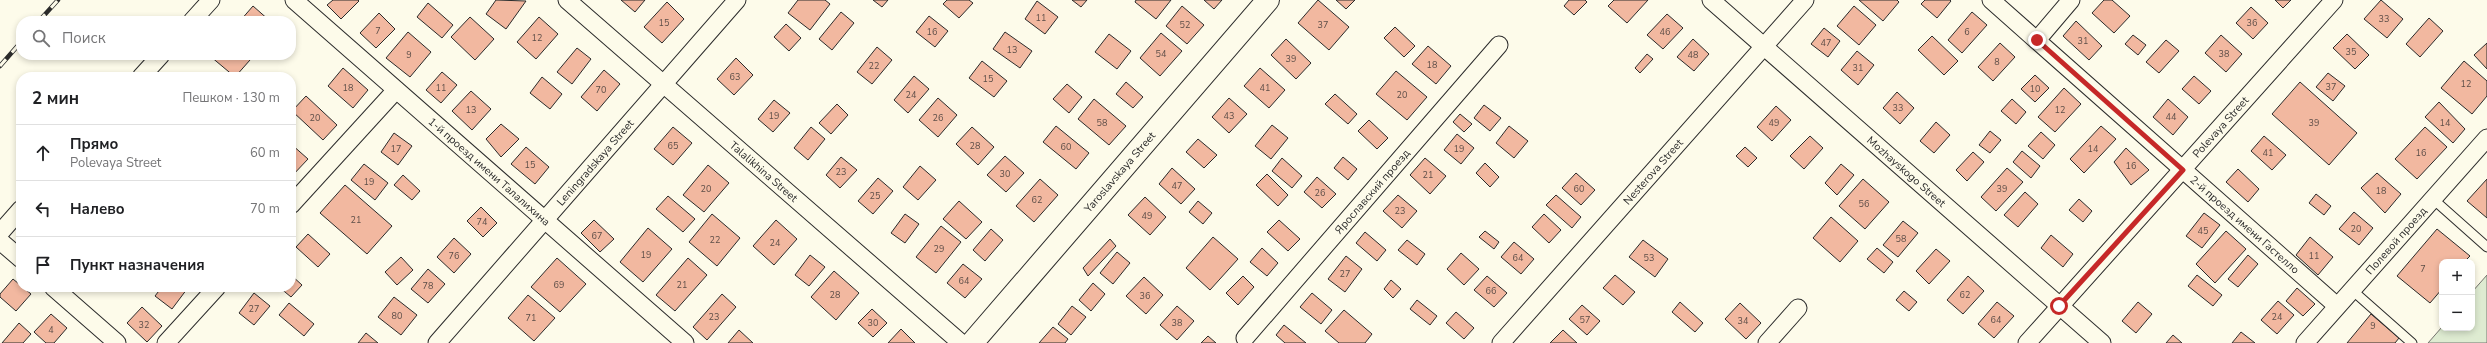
<!DOCTYPE html>
<html lang="ru">
<meta charset="utf-8">
<style>
body{margin:0;font-family:"Nunito Sans",sans-serif;background:#f2f2f2;color:#202124}
.controls{position:absolute;right:12px;bottom:12px;display:grid;overflow:hidden;border-radius:8px;box-shadow:0 2px 6px #0003}
.controls button{width:36px;height:36px;display:grid;place-items:center;padding:0;border:0;border-bottom:1px solid #e0e0e0;background:#fff;color:#202124;font:20px sans-serif}
.stop{position:absolute;width:12px;height:12px;margin:-9px;border:3px solid #c62828;border-radius:50%;background:#fff}
.stop.end{background:#c62828;border-color:#fff;box-shadow:0 1px 4px #0008}
.list{margin:0;padding:0;list-style:none}
h2{display:flex;justify-content:space-between;align-items:center;height:52px;margin:0;padding:0 16px;font-size:17px}
h2 small{font-size:13px;font-weight:400;color:#757577}
.list li{display:grid;grid-template-columns:26px 1fr auto;gap:12px;align-items:center;box-sizing:border-box;height:56px;padding:0 16px;border-top:1px solid #e0e0e0}
.list b{display:block;font-size:15px;white-space:nowrap}
.list p{margin:0;font-size:13px;white-space:nowrap;color:#757577}
.list em{font-size:13px;font-style:normal;color:#757577}
.icon{flex:none;width:22px;height:22px;fill:none;stroke:currentColor;stroke-width:2;stroke-linecap:round;stroke-linejoin:round}
.map{position:relative;flex:none;width:2487px;height:343px;overflow:hidden}
.search{position:absolute;background:#fff;box-shadow:0 2px 6px #0003;left:16px;top:16px;width:280px;height:44px;display:flex;align-items:center;gap:10px;box-sizing:border-box;padding:0 14px;border-radius:16px;color:#757577;font-size:15px}
.panel{position:absolute;background:#fff;box-shadow:0 2px 6px #0003;left:16px;top:72px;width:280px;height:220px;border-radius:16px}
.map>svg:first-child{display:block}
</style>
<div class="map">
<svg width="2487" height="343" viewBox="0 0 2487 343">
<rect width="100%" height="100%" fill="#fdfbea"/>
<!-- green -->
<path fill="#deebd1" stroke="#74746e" d="M2487 275V343H2428L2442 327 2472 328V292Z"/>
<!-- building -->
<g fill="#f2b8a0" stroke="#2b2b2b">
<path d="M333 0H358L359 1 341 19 327 5Z"/>
<path d="M496 0 526 1 506 29 486 14Z"/>
<path d="M621 0H645L635 12Z"/>
<path d="M798 0H825L830 4 810 30 788 13Z"/>
<path d="M873 0H888L882 7Z"/>
<path d="M947 0H969L973 3 959 18 943 4Z"/>
<path d="M1072 0H1087L1081 7Z"/>
<path d="M1136 0H1171L1156 19 1135 2Z"/>
<path d="M1204 0H1222L1214 9Z"/>
<path d="M1318 0 1349 27 1329 50 1298 23Z"/>
<path d="M1336 0H1355L1346 9Z"/>
<path d="M1569 0H1585L1587 2 1574 15 1564 6Z"/>
<path d="M1614 0H1648L1627 23 1608 6Z"/>
<path d="M1859 0H1897L1899 2 1883 21Z"/>
<path d="M1925 0H1950L1951 1 1937 18 1921 4Z"/>
<path d="M2104 0H2112L2130 16 2114 33 2092 13Z"/>
<path d="M2275 0H2291L2283 8Z"/>
<path d="M2381 0 2403 19 2387 38 2364 19Z"/>
<path d="M1037 1 1058 17 1045 34 1025 19Z"/>
<path d="M667 2 684 19 662 43 644 27Z"/>
<path d="M428 3 453 25 442 38 417 17Z"/>
<path d="M253 6 270 21H240Z"/>
<path d="M1182 6 1204 25 1187 44 1166 26Z"/>
<path d="M1854 6 1876 25 1859 45 1837 26Z"/>
<path d="M2251 7 2268 23 2253 39 2236 23Z"/>
<path d="M841 12 854 23 832 50 819 39Z"/>
<path d="M1972 12 1987 25 1962 53 1948 40Z"/>
<path d="M379 13 395 29 376 48 360 33Z"/>
<path d="M1667 14 1683 28 1663 49 1647 35Z"/>
<path d="M929 16 948 31 935 47 916 32Z"/>
<path d="M470 17 494 39 475 60 451 37Z"/>
<path d="M539 17 558 34 536 59 517 42Z"/>
<path d="M2429 18 2443 31 2420 57 2406 44Z"/>
<path d="M2076 21 2102 46 2089 60 2063 36Z"/>
<path d="M786 24 801 38 789 51 774 37Z"/>
<path d="M1395 27 1415 46 1404 57 1384 38Z"/>
<path d="M1824 28 1840 41 1828 57 1811 44Z"/>
<path d="M408 32 431 52 410 77 386 58Z"/>
<path d="M1005 32 1032 51 1020 68 993 49Z"/>
<path d="M1161 33 1182 51 1160 76 1140 58Z"/>
<path d="M1109 34 1131 51 1117 69 1095 52Z"/>
<path d="M2347 34 2369 55 2355 69 2333 48Z"/>
<path d="M2133 35 2146 45 2138 55 2125 44Z"/>
<path d="M2221 35 2242 54 2226 72 2205 53Z"/>
<path d="M1932 36 1958 61 1944 75 1918 50Z"/>
<path d="M1286 39 1311 63 1296 79 1271 55Z"/>
<path d="M1693 39 1709 54 1694 71 1677 57Z"/>
<path d="M2166 40 2179 51 2159 73 2146 62Z"/>
<path d="M2000 43 2015 57 1993 81 1978 67Z"/>
<path d="M2487 43V69L2474 55Z"/>
<path d="M1428 46 1451 66 1436 84 1412 64Z"/>
<path d="M877 47 892 60 872 84 857 72Z"/>
<path d="M577 48 591 59 572 84 557 72Z"/>
<path d="M1857 51 1874 65 1858 85 1841 70Z"/>
<path d="M1647 54 1653 59 1640 73 1635 68Z"/>
<path d="M245 55 250 60 235 77 210 56Z"/>
<path d="M736 58 753 75 734 95 717 79Z"/>
<path d="M982 61 1007 81 994 97 969 78Z"/>
<path d="M2464 61 2487 81V96L2472 114 2441 88Z"/>
<path d="M343 68 368 90 353 108 328 86Z"/>
<path d="M1260 68 1285 90 1269 108 1244 86Z"/>
<path d="M604 70 620 84 597 111 581 97Z"/>
<path d="M1396 71 1427 97 1407 120 1376 94Z"/>
<path d="M442 72 457 85 441 103 426 90Z"/>
<path d="M2328 73 2345 86 2333 101 2316 87Z"/>
<path d="M2035 75 2049 88 2035 102 2021 89Z"/>
<path d="M914 76 929 89 908 113 894 100Z"/>
<path d="M2194 76 2211 91 2199 104 2182 89Z"/>
<path d="M542 77 562 94 550 109 530 93Z"/>
<path d="M1126 82 1143 97 1133 108 1116 94Z"/>
<path d="M2300 82 2357 133 2329 165 2272 114Z"/>
<path d="M1067 84 1082 97 1069 113 1053 99Z"/>
<path d="M2064 88 2081 104 2055 132 2038 117Z"/>
<path d="M471 91 491 109 472 130 452 111Z"/>
<path d="M1897 92 1914 108 1900 124 1883 108Z"/>
<path d="M1335 94 1357 114 1348 124 1325 104Z"/>
<path d="M306 96 337 125 323 140 292 111Z"/>
<path d="M938 98 957 115 938 137 919 120Z"/>
<path d="M1229 98 1247 114 1229 133 1212 117Z"/>
<path d="M1094 99 1126 126 1109 145 1078 119Z"/>
<path d="M2012 99 2026 112 2016 124 2001 111Z"/>
<path d="M2168 99 2188 117 2173 135 2153 117Z"/>
<path d="M774 100 790 113 773 132 758 119Z"/>
<path d="M2439 102 2465 129 2453 143 2425 117Z"/>
<path d="M837 104 848 115 831 134 819 123Z"/>
<path d="M1484 105 1501 118 1490 131 1474 118Z"/>
<path d="M1776 106 1791 120 1772 141 1757 127Z"/>
<path d="M1460 114 1472 124 1464 132 1453 122Z"/>
<path d="M1369 120 1388 138 1377 149 1358 131Z"/>
<path d="M1936 122 1950 135 1934 153 1920 141Z"/>
<path d="M501 124 519 139 501 157 486 139Z"/>
<path d="M1272 125 1288 138 1271 159 1255 146Z"/>
<path d="M1056 126 1089 153 1076 169 1043 142Z"/>
<path d="M1509 126 1528 141 1514 158 1496 143Z"/>
<path d="M2101 126 2116 139 2084 173 2070 159Z"/>
<path d="M673 127 692 143 673 165 654 149Z"/>
<path d="M811 127 825 139 808 160 794 148Z"/>
<path d="M972 127 994 147 978 165 956 144Z"/>
<path d="M2425 127 2447 147 2417 179 2395 159Z"/>
<path d="M1990 131 2001 140 1990 153 1979 145Z"/>
<path d="M2041 132 2055 145 2043 159 2028 146Z"/>
<path d="M394 133 412 146 398 165 381 152Z"/>
<path d="M1457 134 1474 148 1461 164 1444 150Z"/>
<path d="M1810 136 1823 148 1804 169 1790 156Z"/>
<path d="M2264 136 2286 155 2272 170 2251 151Z"/>
<path d="M1198 139 1217 155 1204 168 1186 152Z"/>
<path d="M291 144 308 159 291 177Z"/>
<path d="M526 147 549 167 535 184 511 164Z"/>
<path d="M1745 147 1757 158 1748 167 1736 156Z"/>
<path d="M2126 148 2149 170 2131 185 2114 162Z"/>
<path d="M2022 151 2040 166 2031 178 2013 162Z"/>
<path d="M1973 152 1984 162 1967 181 1956 170Z"/>
<path d="M1005 156 1024 173 1006 192 987 175Z"/>
<path d="M841 157 857 170 840 188 826 175Z"/>
<path d="M1343 157 1357 169 1348 180 1334 168Z"/>
<path d="M1282 158 1302 176 1292 188 1272 171Z"/>
<path d="M1425 158 1446 176 1430 194 1410 175Z"/>
<path d="M1485 163 1499 177 1490 187 1476 173Z"/>
<path d="M364 164 388 183 375 200 351 180Z"/>
<path d="M1841 164 1854 175 1837 195 1825 183Z"/>
<path d="M708 165 729 183 704 212 683 195Z"/>
<path d="M920 166 936 180 918 200 903 187Z"/>
<path d="M1172 168 1195 189 1181 204 1159 184Z"/>
<path d="M2007 168 2023 182 1996 211 1981 197Z"/>
<path d="M2238 169 2259 189 2248 202 2226 182Z"/>
<path d="M1576 173 1595 190 1581 205 1562 188Z"/>
<path d="M2377 173 2401 194 2385 213 2361 188Z"/>
<path d="M1267 174 1288 195 1278 206 1256 185Z"/>
<path d="M403 175 420 191 412 200 394 185Z"/>
<path d="M1317 177 1336 194 1322 208 1304 192Z"/>
<path d="M878 178 893 191 873 214 858 201Z"/>
<path d="M1040 179 1058 195 1034 222 1016 206Z"/>
<path d="M1863 179 1889 202 1865 229 1839 206Z"/>
<path d="M2487 179V218L2467 201Z"/>
<path d="M345 185 392 226 367 254 320 213Z"/>
<path d="M2025 192 2038 204 2018 227 2004 215Z"/>
<path d="M2316 194 2331 206 2324 215 2309 203Z"/>
<path d="M1398 195 1417 211 1402 228 1383 211Z"/>
<path d="M1556 195 1581 217 1572 228 1546 205Z"/>
<path d="M668 196 695 219 683 232 656 209Z"/>
<path d="M1145 197 1166 217 1150 235 1128 215Z"/>
<path d="M2079 199 2092 211 2083 222 2069 210Z"/>
<path d="M959 201 982 222 966 239 943 219Z"/>
<path d="M1198 201 1212 213 1203 224 1189 212Z"/>
<path d="M481 207 497 223 483 237 467 221Z"/>
<path d="M2354 212 2373 228 2359 245 2339 229Z"/>
<path d="M2204 213 2220 225 2202 248 2186 236Z"/>
<path d="M712 214 740 238 717 266 689 242Z"/>
<path d="M905 214 919 224 905 243 891 233Z"/>
<path d="M1544 214 1561 230 1549 243 1532 227Z"/>
<path d="M1831 217 1858 241 1840 262 1813 238Z"/>
<path d="M594 220 614 239 600 252 581 233Z"/>
<path d="M776 220 797 239 774 265 753 246Z"/>
<path d="M1279 220 1300 239 1288 251 1267 232Z"/>
<path d="M1903 221 1918 233 1898 257 1883 245Z"/>
<path d="M941 226 961 242 936 273 916 257Z"/>
<path d="M648 228 672 249 643 282 620 262Z"/>
<path d="M991 229 1003 240 985 261 973 250Z"/>
<path d="M2437 229 2470 256 2464 262H2442V289L2430 303 2397 276Z"/>
<path d="M1485 231 1499 242 1494 249 1479 237Z"/>
<path d="M2226 231 2246 249 2215 283 2196 264Z"/>
<path d="M1365 232 1386 250 1377 261 1356 243Z"/>
<path d="M308 234 330 254 318 267 296 247Z"/>
<path d="M2051 235 2073 254 2063 267 2041 248Z"/>
<path d="M1213 237 1238 259 1210 290 1186 268Z"/>
<path d="M2310 237 2333 257 2318 275 2296 255Z"/>
<path d="M454 238 471 254 454 273 437 257Z"/>
<path d="M1110 239 1116 246 1088 276 1083 268Z"/>
<path d="M1407 240 1425 254 1417 265 1398 250Z"/>
<path d="M1643 240 1668 259 1655 277 1629 257Z"/>
<path d="M1514 242 1534 259 1521 274 1501 257Z"/>
<path d="M1262 248 1278 263 1267 276 1250 262Z"/>
<path d="M1877 248 1893 262 1884 273 1867 259Z"/>
<path d="M1936 249 1950 261 1929 284 1916 271Z"/>
<path d="M1117 252 1130 263 1113 284 1100 273Z"/>
<path d="M1461 253 1479 269 1464 285 1447 269Z"/>
<path d="M810 255 825 267 809 286 795 275Z"/>
<path d="M2248 255 2258 264 2238 287 2228 279Z"/>
<path d="M1346 256 1362 269 1345 292 1328 279Z"/>
<path d="M401 257 413 270 397 285 385 272Z"/>
<path d="M557 258 586 284 560 312 531 287Z"/>
<path d="M688 258 707 275 675 311 656 295Z"/>
<path d="M963 264 982 279 965 298 947 283Z"/>
<path d="M428 269 445 284 428 303 411 289Z"/>
<path d="M834 271 859 293 836 320 811 297Z"/>
<path d="M291 275 302 285 291 297 279 287H291Z"/>
<path d="M1615 275 1635 292 1623 305 1603 288Z"/>
<path d="M2197 275 2222 295 2213 306 2188 286Z"/>
<path d="M1243 276 1254 287 1238 305 1226 293Z"/>
<path d="M1487 276 1507 293 1494 307 1474 290Z"/>
<path d="M1968 276 1984 291 1963 314 1947 300Z"/>
<path d="M1144 277 1163 295 1146 314 1126 296Z"/>
<path d="M13 279 31 294 16 311 0 297V294Z"/>
<path d="M1391 280 1401 289 1393 298 1384 289Z"/>
<path d="M1093 283 1105 294 1091 311 1079 300Z"/>
<path d="M162 287H184L187 289 172 309 155 296Z"/>
<path d="M2297 288 2315 304 2303 316 2286 301Z"/>
<path d="M1904 291 1917 302 1909 311 1896 300Z"/>
<path d="M254 293 270 306 254 325 239 313Z"/>
<path d="M1312 293 1332 310 1321 324 1300 307Z"/>
<path d="M722 294 736 307 707 340 693 327Z"/>
<path d="M528 295 555 318 534 341 508 318Z"/>
<path d="M394 297 417 315 401 335 378 317Z"/>
<path d="M1417 300 1437 316 1430 325 1410 309Z"/>
<path d="M2278 301 2294 315 2277 334 2261 320Z"/>
<path d="M1680 302 1703 323 1695 332 1672 312Z"/>
<path d="M1997 302 2014 316 1994 338 1978 324Z"/>
<path d="M2138 302 2152 314 2136 333 2122 321Z"/>
<path d="M289 303 314 324 304 336 279 315Z"/>
<path d="M1740 303 1761 323 1746 339 1725 319Z"/>
<path d="M1582 305 1600 321 1587 335 1569 319Z"/>
<path d="M1072 306 1086 317 1071 335 1058 324Z"/>
<path d="M1177 306 1194 321 1177 340 1160 325Z"/>
<path d="M142 307 162 326 147 342 127 323Z"/>
<path d="M872 309 887 323 873 337 858 323Z"/>
<path d="M1344 310 1372 334 1365 343H1339L1325 331Z"/>
<path d="M1456 312 1474 328 1464 339 1446 323Z"/>
<path d="M51 314 67 328 54 343H46L34 332Z"/>
<path d="M2371 314 2399 338 2395 343H2347Z"/>
<path d="M19 323 31 334 23 343H2Z"/>
<path d="M1284 325 1306 343H1285L1276 335Z"/>
<path d="M1053 327 1068 339 1065 343H1039Z"/>
<path d="M901 329 915 343H888Z"/>
<path d="M739 330 753 343H728Z"/>
<path d="M1563 330 1577 343H1550Z"/>
<path d="M2241 332 2255 343H2232Z"/>
<path d="M366 333 378 343H358Z"/>
<path d="M2173 335 2182 343H2166Z"/>
<path d="M1208 336 1216 343H1201Z"/>
</g>
<g fill="none" stroke-linecap="round" stroke-linejoin="round">
<defs>
<g id="lane">
<path d="M2433 199 2487 247"/>
<path d="M2352 290 2412 343"/>
</g>
<g id="street">
<path id="s1" d="M294 0 685 343"/>
<path id="s2" d="M567 0 961 343"/>
<path id="s3" d="M1711 0 2102 343"/>
<path id="s4" d="M1991 0 2337 306"/>
<path d="M192 21 211 0"/>
<path d="M2037 40 2071 0"/>
<path d="M141 77 161 55"/>
<path d="M291 205 396 90"/>
<path d="M0 233 21 209"/>
<path d="M0 241 21 259"/>
<path d="M53 287 117 343"/>
<path id="s5" d="M1245 338 1499 45"/>
<path d="M166 343 217 287"/>
<path id="s6" d="M437 343 737 0"/>
<path id="s7" d="M1501 343 1805 0"/>
<path d="M1767 343 1798 308"/>
<path id="s8" d="M2027 343 2334 0"/>
<path id="s9" d="M2305 343 2487 138"/>
</g>
<g id="secondary">
<path id="s10" d="M972 343 1268 0"/>
</g>
</defs>
<!-- lane casing -->
<use href="#lane" stroke="#2b2b2b" stroke-width="11"/>
<!-- street casing -->
<use href="#street" stroke="#2b2b2b" stroke-width="19"/>
<!-- secondary casing -->
<use href="#secondary" stroke="#2b2b2b" stroke-width="24"/>
<!-- lane -->
<use href="#lane" stroke="#fdfbea" stroke-width="9"/>
<!-- street -->
<use href="#street" stroke="#fdfbea" stroke-width="17"/>
<!-- secondary -->
<use href="#secondary" stroke="#fdfbea" stroke-width="22"/>
<defs>
<g id="rail">
<path d="M39 21 58 0"/>
<path d="M0 66 21 42"/>
</g>
</defs>
<!-- rail casing -->
<use href="#rail" stroke="#2b2b2b" stroke-width="4.5"/>
<!-- rail -->
<use href="#rail" stroke="#fdfbea" stroke-width="3" stroke-dasharray="9" stroke-linecap="butt"/>
</g>
<g fill="none" stroke-linecap="round" stroke-linejoin="round">
<!-- route -->
<path stroke="#c62828" stroke-width="5" d="M2037 40 2183 170 2059 306"/>
</g>
<g text-anchor="middle" stroke-width="3" stroke-linejoin="round" paint-order="stroke">
<!-- number labels -->
<g font-size="9" fill="#5d4e48">
<text x="1041" y="21">11</text>
<text x="2384" y="22">33</text>
<text x="664" y="26">15</text>
<text x="2252" y="26">36</text>
<text x="1185" y="28">52</text>
<text x="1323" y="28">37</text>
<text x="378" y="34">7</text>
<text x="932" y="35">16</text>
<text x="1665" y="35">46</text>
<text x="1967" y="35">6</text>
<text x="537" y="41">12</text>
<text x="2083" y="44">31</text>
<text x="1826" y="46">47</text>
<text x="1012" y="53">13</text>
<text x="2351" y="55">35</text>
<text x="1161" y="57">54</text>
<text x="2224" y="57">38</text>
<text x="409" y="58">9</text>
<text x="1693" y="58">48</text>
<text x="1291" y="62">39</text>
<text x="1997" y="65">8</text>
<text x="1432" y="68">18</text>
<text x="874" y="69">22</text>
<text x="1858" y="71">31</text>
<text x="735" y="80">63</text>
<text x="988" y="82">15</text>
<text x="2466" y="87">12</text>
<text x="2331" y="90">37</text>
<text x="348" y="91">18</text>
<text x="441" y="91">11</text>
<text x="1265" y="91">41</text>
<text x="2035" y="92">10</text>
<text x="601" y="93">70</text>
<text x="911" y="98">24</text>
<text x="1402" y="98">20</text>
<text x="1898" y="111">33</text>
<text x="471" y="113">13</text>
<text x="2060" y="113">12</text>
<text x="774" y="119">19</text>
<text x="1229" y="119">43</text>
<text x="2171" y="120">44</text>
<text x="315" y="121">20</text>
<text x="938" y="121">26</text>
<text x="1102" y="126">58</text>
<text x="1774" y="126">49</text>
<text x="2314" y="126">39</text>
<text x="2445" y="126">14</text>
<text x="673" y="149">65</text>
<text x="975" y="149">28</text>
<text x="1066" y="150">60</text>
<text x="396" y="152">17</text>
<text x="1459" y="152">19</text>
<text x="2093" y="152">14</text>
<text x="2268" y="156">41</text>
<text x="2421" y="156">16</text>
<text x="530" y="168">15</text>
<text x="2131" y="169">16</text>
<text x="841" y="175">23</text>
<text x="1005" y="177">30</text>
<text x="1428" y="178">21</text>
<text x="369" y="185">19</text>
<text x="1177" y="189">47</text>
<text x="706" y="192">20</text>
<text x="1579" y="192">60</text>
<text x="2002" y="192">39</text>
<text x="2381" y="194">18</text>
<text x="1320" y="196">26</text>
<text x="875" y="199">25</text>
<text x="1037" y="203">62</text>
<text x="1864" y="207">56</text>
<text x="1400" y="214">23</text>
<text x="1147" y="219">49</text>
<text x="356" y="223">21</text>
<text x="482" y="225">74</text>
<text x="2356" y="232">20</text>
<text x="2203" y="234">45</text>
<text x="597" y="239">67</text>
<text x="1901" y="242">58</text>
<text x="715" y="243">22</text>
<text x="775" y="246">24</text>
<text x="939" y="252">29</text>
<text x="646" y="258">19</text>
<text x="454" y="259">76</text>
<text x="2314" y="259">11</text>
<text x="1518" y="261">64</text>
<text x="1649" y="261">53</text>
<text x="2423" y="272">7</text>
<text x="1345" y="277">27</text>
<text x="964" y="284">64</text>
<text x="559" y="288">69</text>
<text x="682" y="288">21</text>
<text x="428" y="289">78</text>
<text x="1491" y="294">66</text>
<text x="835" y="298">28</text>
<text x="1965" y="298">62</text>
<text x="1145" y="299">36</text>
<text x="254" y="312">27</text>
<text x="397" y="319">80</text>
<text x="714" y="320">23</text>
<text x="2277" y="320">24</text>
<text x="531" y="321">71</text>
<text x="1585" y="323">57</text>
<text x="1996" y="323">64</text>
<text x="1743" y="324">34</text>
<text x="873" y="326">30</text>
<text x="1177" y="326">38</text>
<text x="144" y="328">32</text>
<text x="2373" y="329">9</text>
<text x="51" y="333">4</text>
</g>
<!-- street labels -->
<g font-size="11" fill="#2b2b2b" stroke="#fdfbea">
<text dy="4" stroke="none"><textPath href="#s8" startOffset="290">Polevaya Street</textPath></text>
<text dy="4" stroke="none"><textPath href="#s6" startOffset="240">Leningradskaya Street</textPath></text>
<text dy="4" stroke="none"><textPath href="#s1" startOffset="260">1-й проезд имени Талалихина</textPath></text>
<text dy="4" stroke="none"><textPath href="#s10" startOffset="226">Yaroslavskaya Street</textPath></text>
<text dy="4" stroke="none"><textPath href="#s7" startOffset="229">Nesterova Street</textPath></text>
<text dy="4" stroke="none"><textPath href="#s3" startOffset="260">Mozhayskogo Street</textPath></text>
<text dy="4" stroke="none"><textPath href="#s2" startOffset="261">Talalikhina Street</textPath></text>
<text dy="4" stroke="none"><textPath href="#s5" startOffset="194">Ярославский проезд</textPath></text>
<text dy="4" stroke="none"><textPath href="#s4" startOffset="339">2-й проезд имени Гастелло</textPath></text>
<text dy="4" stroke="none"><textPath href="#s9" startOffset="137">Полевой проезд</textPath></text>
</g>
</g>
</svg>
<div class="controls">
<button>+</button>
<button>−</button>
</div>
<div class="stop" style="left:2059px;top:306px"></div>
<div class="stop end" style="left:2037px;top:40px"></div>
<div class="search"><svg class="icon" aria-label="search" viewBox="0 0 24 24"><circle cx="10" cy="10" r="6"/><path d="M15 15l6 6"/></svg>Поиск</div>
<section class="panel">
<h2>2 мин<small>Пешком · 130 m</small></h2>
<ul class="list">
<li><svg class="icon" aria-label="ahead" viewBox="0 0 24 24"><path d="M12 20V5M6 11l6-6 6 6"/></svg><div><b>Прямо</b><p>Polevaya Street</p></div><em>60 m</em></li>
<li><svg class="icon" aria-label="left" viewBox="0 0 24 24"><path d="M17 20v-9H6M10 6l-5 5 5 5"/></svg><div><b>Налево</b></div><em>70 m</em></li>
<li><svg class="icon" aria-label="arrive" viewBox="0 0 24 24"><path d="M6 21V4h12l-3 4 3 4H6"/></svg><div><b>Пункт назначения</b></div></li>
</ul>
</section>
</div>
